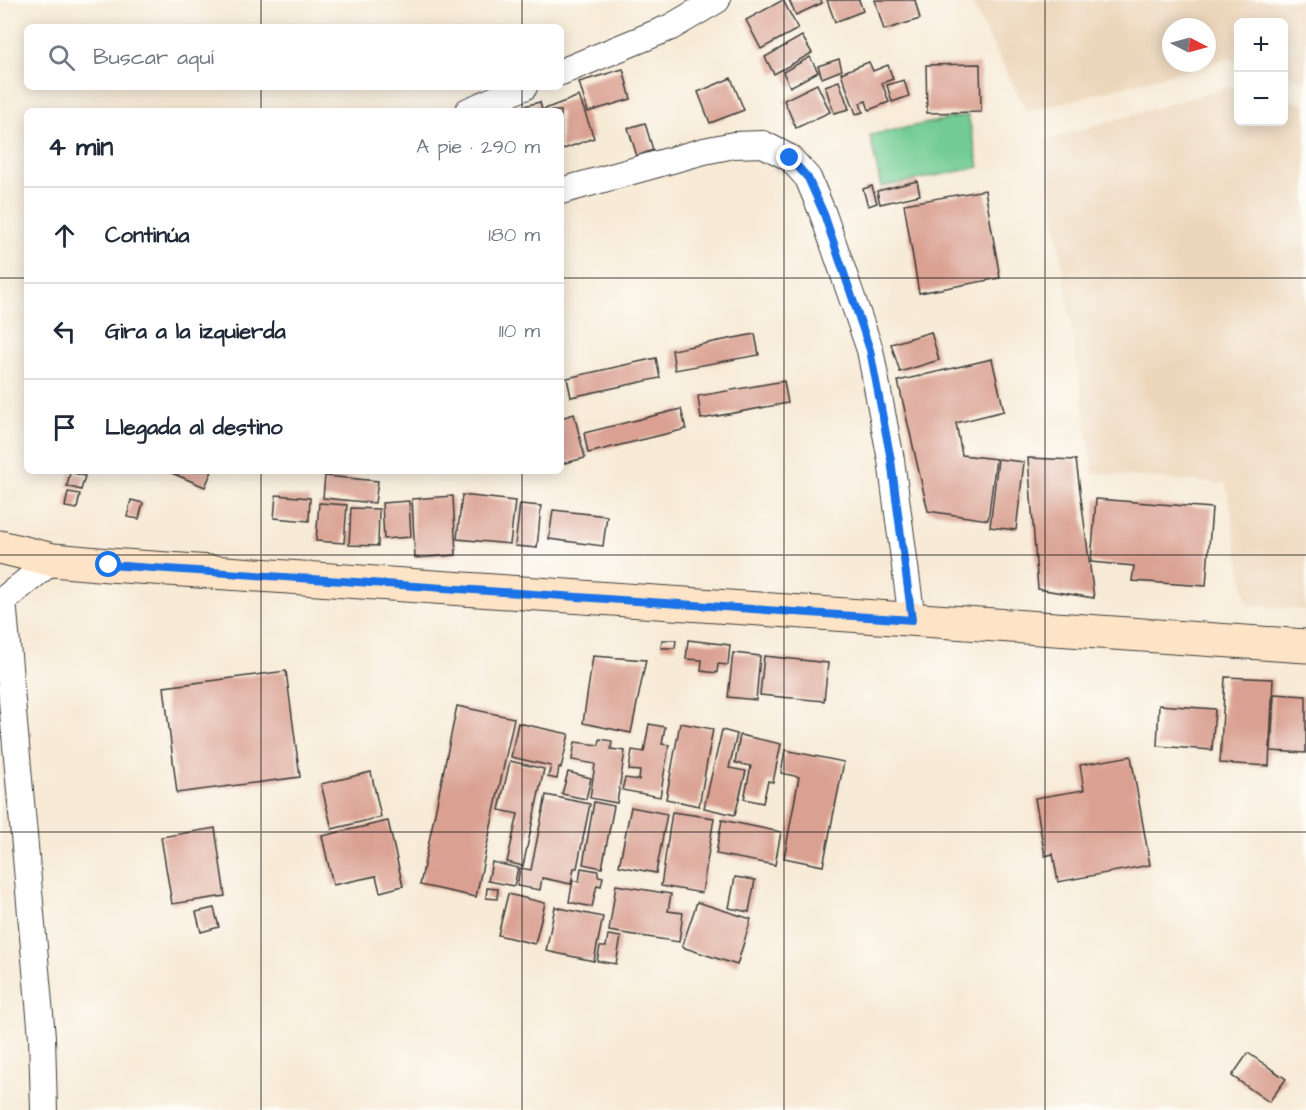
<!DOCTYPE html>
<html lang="es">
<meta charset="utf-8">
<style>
body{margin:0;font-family:"Architects Daughter",sans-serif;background:#f2f2f3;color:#1f2937}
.controls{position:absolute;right:18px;top:18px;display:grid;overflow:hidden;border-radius:9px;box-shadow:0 3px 15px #0003}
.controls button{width:54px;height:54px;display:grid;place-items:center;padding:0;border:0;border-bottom:2px solid #e0e1e3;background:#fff;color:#1f2937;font:30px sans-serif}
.compass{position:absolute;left:1162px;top:18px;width:54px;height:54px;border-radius:50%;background:#fff;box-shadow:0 3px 15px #0003;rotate:96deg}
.stop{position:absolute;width:18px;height:18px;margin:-14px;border:4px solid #1a73e8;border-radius:50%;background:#fff}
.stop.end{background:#1a73e8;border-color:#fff;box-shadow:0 2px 6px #0008}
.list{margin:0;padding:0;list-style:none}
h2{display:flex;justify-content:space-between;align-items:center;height:78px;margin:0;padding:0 24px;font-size:26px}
h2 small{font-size:20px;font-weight:400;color:#747a83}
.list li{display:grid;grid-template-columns:39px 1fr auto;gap:18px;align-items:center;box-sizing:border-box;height:96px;padding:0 24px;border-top:2px solid #e0e1e3}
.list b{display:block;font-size:22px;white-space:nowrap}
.list em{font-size:20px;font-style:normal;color:#747a83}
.icon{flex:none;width:33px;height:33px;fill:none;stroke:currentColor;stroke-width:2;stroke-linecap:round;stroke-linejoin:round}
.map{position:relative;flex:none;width:1306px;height:1110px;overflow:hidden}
.search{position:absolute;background:#fff;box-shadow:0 3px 15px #0003;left:24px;top:24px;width:540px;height:66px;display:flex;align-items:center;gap:15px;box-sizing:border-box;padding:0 21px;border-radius:9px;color:#747a83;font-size:22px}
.panel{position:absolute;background:#fff;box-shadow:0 3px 15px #0003;left:24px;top:108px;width:540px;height:366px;border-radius:9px}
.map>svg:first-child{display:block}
</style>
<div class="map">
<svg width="1306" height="1110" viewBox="0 0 1306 1110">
<rect width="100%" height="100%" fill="#fdfcf7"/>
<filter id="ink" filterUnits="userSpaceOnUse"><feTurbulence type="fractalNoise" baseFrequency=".0167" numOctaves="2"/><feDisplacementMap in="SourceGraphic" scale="12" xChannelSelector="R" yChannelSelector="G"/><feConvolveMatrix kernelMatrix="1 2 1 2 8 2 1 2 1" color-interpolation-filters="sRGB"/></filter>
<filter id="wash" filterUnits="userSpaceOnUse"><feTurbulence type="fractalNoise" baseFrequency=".008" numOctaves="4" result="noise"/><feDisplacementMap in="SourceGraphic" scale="24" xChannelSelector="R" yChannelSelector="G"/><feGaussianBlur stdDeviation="1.35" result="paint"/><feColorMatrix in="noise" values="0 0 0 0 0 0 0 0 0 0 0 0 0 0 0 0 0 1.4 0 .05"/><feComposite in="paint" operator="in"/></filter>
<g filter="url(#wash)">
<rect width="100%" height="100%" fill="#f7ead6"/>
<!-- built -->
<g fill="#edd7bb" fill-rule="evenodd">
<path d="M970 0H1306V80L1284 74V22H1238V62L1227 59 1027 112ZM1171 27H1207V63H1171Z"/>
<path d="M1231 86 1238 88V122H1284V99L1306 104V610L1247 605 1226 484 1093 473 1044 141Z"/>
</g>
<!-- green -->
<path fill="#72cc93" stroke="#477458" stroke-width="1.5" d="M968 115 979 167 881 187 870 135Z"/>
<g id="blocks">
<!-- building -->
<g fill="#daa192">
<path d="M783 0 798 29 761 49 746 20Z"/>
<path d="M789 0H821L822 3 796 15Z"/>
<path d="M827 0H859L863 11 835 22Z"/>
<path d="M875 0H915L920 19 884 30Z"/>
<path d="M802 36 812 53 774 74 765 57Z"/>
<path d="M810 57 818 72 790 87 783 72Z"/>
<path d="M839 59 842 70 822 78 818 66Z"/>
<path d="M869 62 873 71 888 65 893 79 882 83 889 102 869 110 866 101 860 103 863 112 856 114 841 73Z"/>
<path d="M980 64 981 112 927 113 926 65Z"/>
<path d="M623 69 631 99 588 112 579 82Z"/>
<path d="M731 78 744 110 710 123 698 92Z"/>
<path d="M904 80 909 96 892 102 887 85Z"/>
<path d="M839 81 849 109 834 113 825 86Z"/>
<path d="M817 84 830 112 796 128 784 100Z"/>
<path d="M579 96 594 138 561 150V111H521L520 107 540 102 542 110Z"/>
<path d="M645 123 653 150 637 156 628 128Z"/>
<path d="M917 181 920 195 880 204 877 191Z"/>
<path d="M872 186 877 203 868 206 863 189Z"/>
<path d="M985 190 1000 278 919 293 904 204Z"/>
<path d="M931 332 939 360 900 372 891 344Z"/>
<path d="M755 334 759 355 675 370 672 350Z"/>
<path d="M656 358 660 378 571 397 567 378Z"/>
<path d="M992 359 1004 411 956 423 962 455 996 459 988 520 928 511 898 381Z"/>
<path d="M784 381 788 403 701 419 698 396Z"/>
<path d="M681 409 686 429 588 453 584 433Z"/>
<path d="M574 414 585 458 561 464V418Z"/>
<path d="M1028 458 1076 460 1094 598 1038 589Z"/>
<path d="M998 459 1024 462 1016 530 990 527Z"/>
<path d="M167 471H212L205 487Z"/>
<path d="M70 472 85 476 81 490 67 486Z"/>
<path d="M325 476 378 481 375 503 323 498Z"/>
<path d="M68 492 80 494 77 509 65 507Z"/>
<path d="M276 495 310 498 309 521 274 518Z"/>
<path d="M462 495 515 501 510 544 457 539Z"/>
<path d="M453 496 456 555 415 558 412 499Z"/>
<path d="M1096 499 1212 508 1206 586 1132 581 1134 566 1091 562Z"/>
<path d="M131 500 143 503 139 519 127 517Z"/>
<path d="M409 501 411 537 384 539 382 503Z"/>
<path d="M319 503 347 505 344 543 316 541Z"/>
<path d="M520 504 541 506 537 548 515 546Z"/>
<path d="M351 508 379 509 378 546 349 545Z"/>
<path d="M553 510 607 516 603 546 549 539Z"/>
<path d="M662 640H676L675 648H661Z"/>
<path d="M688 640 730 645 728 665 718 664 717 673 701 671 702 660 686 659Z"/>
<path d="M733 653 760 656 756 700 728 697Z"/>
<path d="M593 656 646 660 631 733 583 723Z"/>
<path d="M764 656 828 663 824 701 760 695Z"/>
<path d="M286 671 300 777 177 793 164 687Z"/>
<path d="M1225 677 1273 679 1269 766 1220 763Z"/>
<path d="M1274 694 1306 696V753L1271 751Z"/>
<path d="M1159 705 1215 709 1212 750 1157 746Z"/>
<path d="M457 706 514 718 476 897 420 885Z"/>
<path d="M518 723 569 734 561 768 559 767 557 779 548 777 551 766 511 757Z"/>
<path d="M680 723 713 729 699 806 666 799Z"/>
<path d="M649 724 665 727 662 744 669 745 660 797 622 790 625 778 639 780 640 771 629 770 632 750 644 752Z"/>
<path d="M722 730 737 734 729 768 746 771 735 815 704 808Z"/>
<path d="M740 735 781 744 773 782 768 781 763 803 744 799 751 766 735 763Z"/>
<path d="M600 739 612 741 611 749 625 751 617 803 590 798 595 764 572 760 575 742 599 745Z"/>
<path d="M785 750 844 762 823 866 784 858 799 777 781 773Z"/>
<path d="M1131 756 1150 865 1058 882 1053 854 1045 856 1035 798 1084 790 1080 765Z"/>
<path d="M510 761 544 769 523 866 507 862 518 814 499 810Z"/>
<path d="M371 772 381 817 332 829 321 784Z"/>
<path d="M568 772 591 778 586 799 562 794Z"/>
<path d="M546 795 590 804 577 868H574L571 884 542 878 540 890 517 886 520 868 531 870Z"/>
<path d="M594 802 614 806 602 868 583 864Z"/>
<path d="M631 807 667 814 656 873 619 866Z"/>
<path d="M672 812 714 818 702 893 661 886Z"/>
<path d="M722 820 781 832 775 865 716 854Z"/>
<path d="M388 821 403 886 380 892 376 876 333 885 322 836Z"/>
<path d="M215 828 225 896 172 904 161 837Z"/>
<path d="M492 862 518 868 514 886 488 881Z"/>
<path d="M581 868 598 871V876L603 877 601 886 597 885 592 907 569 902 573 880 579 882Z"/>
<path d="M735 877 755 880 749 912 729 908Z"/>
<path d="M616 885 671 894 668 911 683 913 679 942 609 931Z"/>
<path d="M487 888 498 889 497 899 486 898Z"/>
<path d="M508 894 545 903 535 944 498 935Z"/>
<path d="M697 902 751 919 737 965 682 947Z"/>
<path d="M555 907 603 917 594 961 546 951Z"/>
<path d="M214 908 219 927 201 932 196 912Z"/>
<path d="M608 935 621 937 616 964 597 961 600 947H606Z"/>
<path d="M1248 1053 1286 1079 1269 1102 1232 1076Z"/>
</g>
</g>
</g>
<g filter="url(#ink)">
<use href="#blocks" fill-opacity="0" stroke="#3d3b38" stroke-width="1.5"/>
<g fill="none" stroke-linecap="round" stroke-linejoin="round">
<defs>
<g id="street">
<path d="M561 72 671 27 717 0"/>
<path d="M468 111 524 87"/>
<path d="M561 191 704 151 734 145 763 144 790 158 808 178 823 214 870 350 891 460 912 620"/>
<path d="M0 600H3L53 560"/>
<path d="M3 600 42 1037 44 1110"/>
</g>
<path id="secondary" d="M0 547 53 560 109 565 1306 646"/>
</defs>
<!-- street casing -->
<use href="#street" stroke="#3d3b38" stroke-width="28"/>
<!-- secondary casing -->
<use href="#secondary" stroke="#3d3b38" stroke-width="35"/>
<!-- street -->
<use href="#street" stroke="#fff" stroke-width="26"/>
<!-- secondary -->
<use href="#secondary" stroke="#fee4c6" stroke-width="33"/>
</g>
</g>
<g fill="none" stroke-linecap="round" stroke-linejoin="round" filter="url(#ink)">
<!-- route -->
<path stroke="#1a73e8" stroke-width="8" d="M109 565 912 620 891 460 870 350 824 214 808 178 790 158"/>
</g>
<!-- grid -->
<path fill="none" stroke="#1c1c1c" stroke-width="1.5" stroke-opacity="0.55" d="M261 0V27M522 0V27M784 0V1110M1045 0V1110M261 87V111M522 87V111M0 278H27M561 278H1306M261 471V1110M522 471V1110M0 555H1306M0 832H1306"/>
</svg>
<div class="controls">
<button>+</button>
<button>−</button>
</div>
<svg class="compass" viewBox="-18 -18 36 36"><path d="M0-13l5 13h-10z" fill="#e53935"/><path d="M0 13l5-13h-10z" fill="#747a83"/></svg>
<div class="stop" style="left:109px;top:565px"></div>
<div class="stop end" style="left:790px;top:158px"></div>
<div class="search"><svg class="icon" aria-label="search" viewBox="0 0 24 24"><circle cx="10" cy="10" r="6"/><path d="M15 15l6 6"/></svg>Buscar aquí</div>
<section class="panel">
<h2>4 min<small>A pie · 290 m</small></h2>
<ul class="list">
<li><svg class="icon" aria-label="ahead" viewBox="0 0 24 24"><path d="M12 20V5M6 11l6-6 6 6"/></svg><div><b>Continúa</b></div><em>180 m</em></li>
<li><svg class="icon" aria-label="left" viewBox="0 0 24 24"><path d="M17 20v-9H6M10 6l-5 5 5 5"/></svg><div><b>Gira a la izquierda</b></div><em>110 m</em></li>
<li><svg class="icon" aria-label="arrive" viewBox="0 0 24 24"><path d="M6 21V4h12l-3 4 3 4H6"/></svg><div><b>Llegada al destino</b></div></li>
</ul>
</section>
</div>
